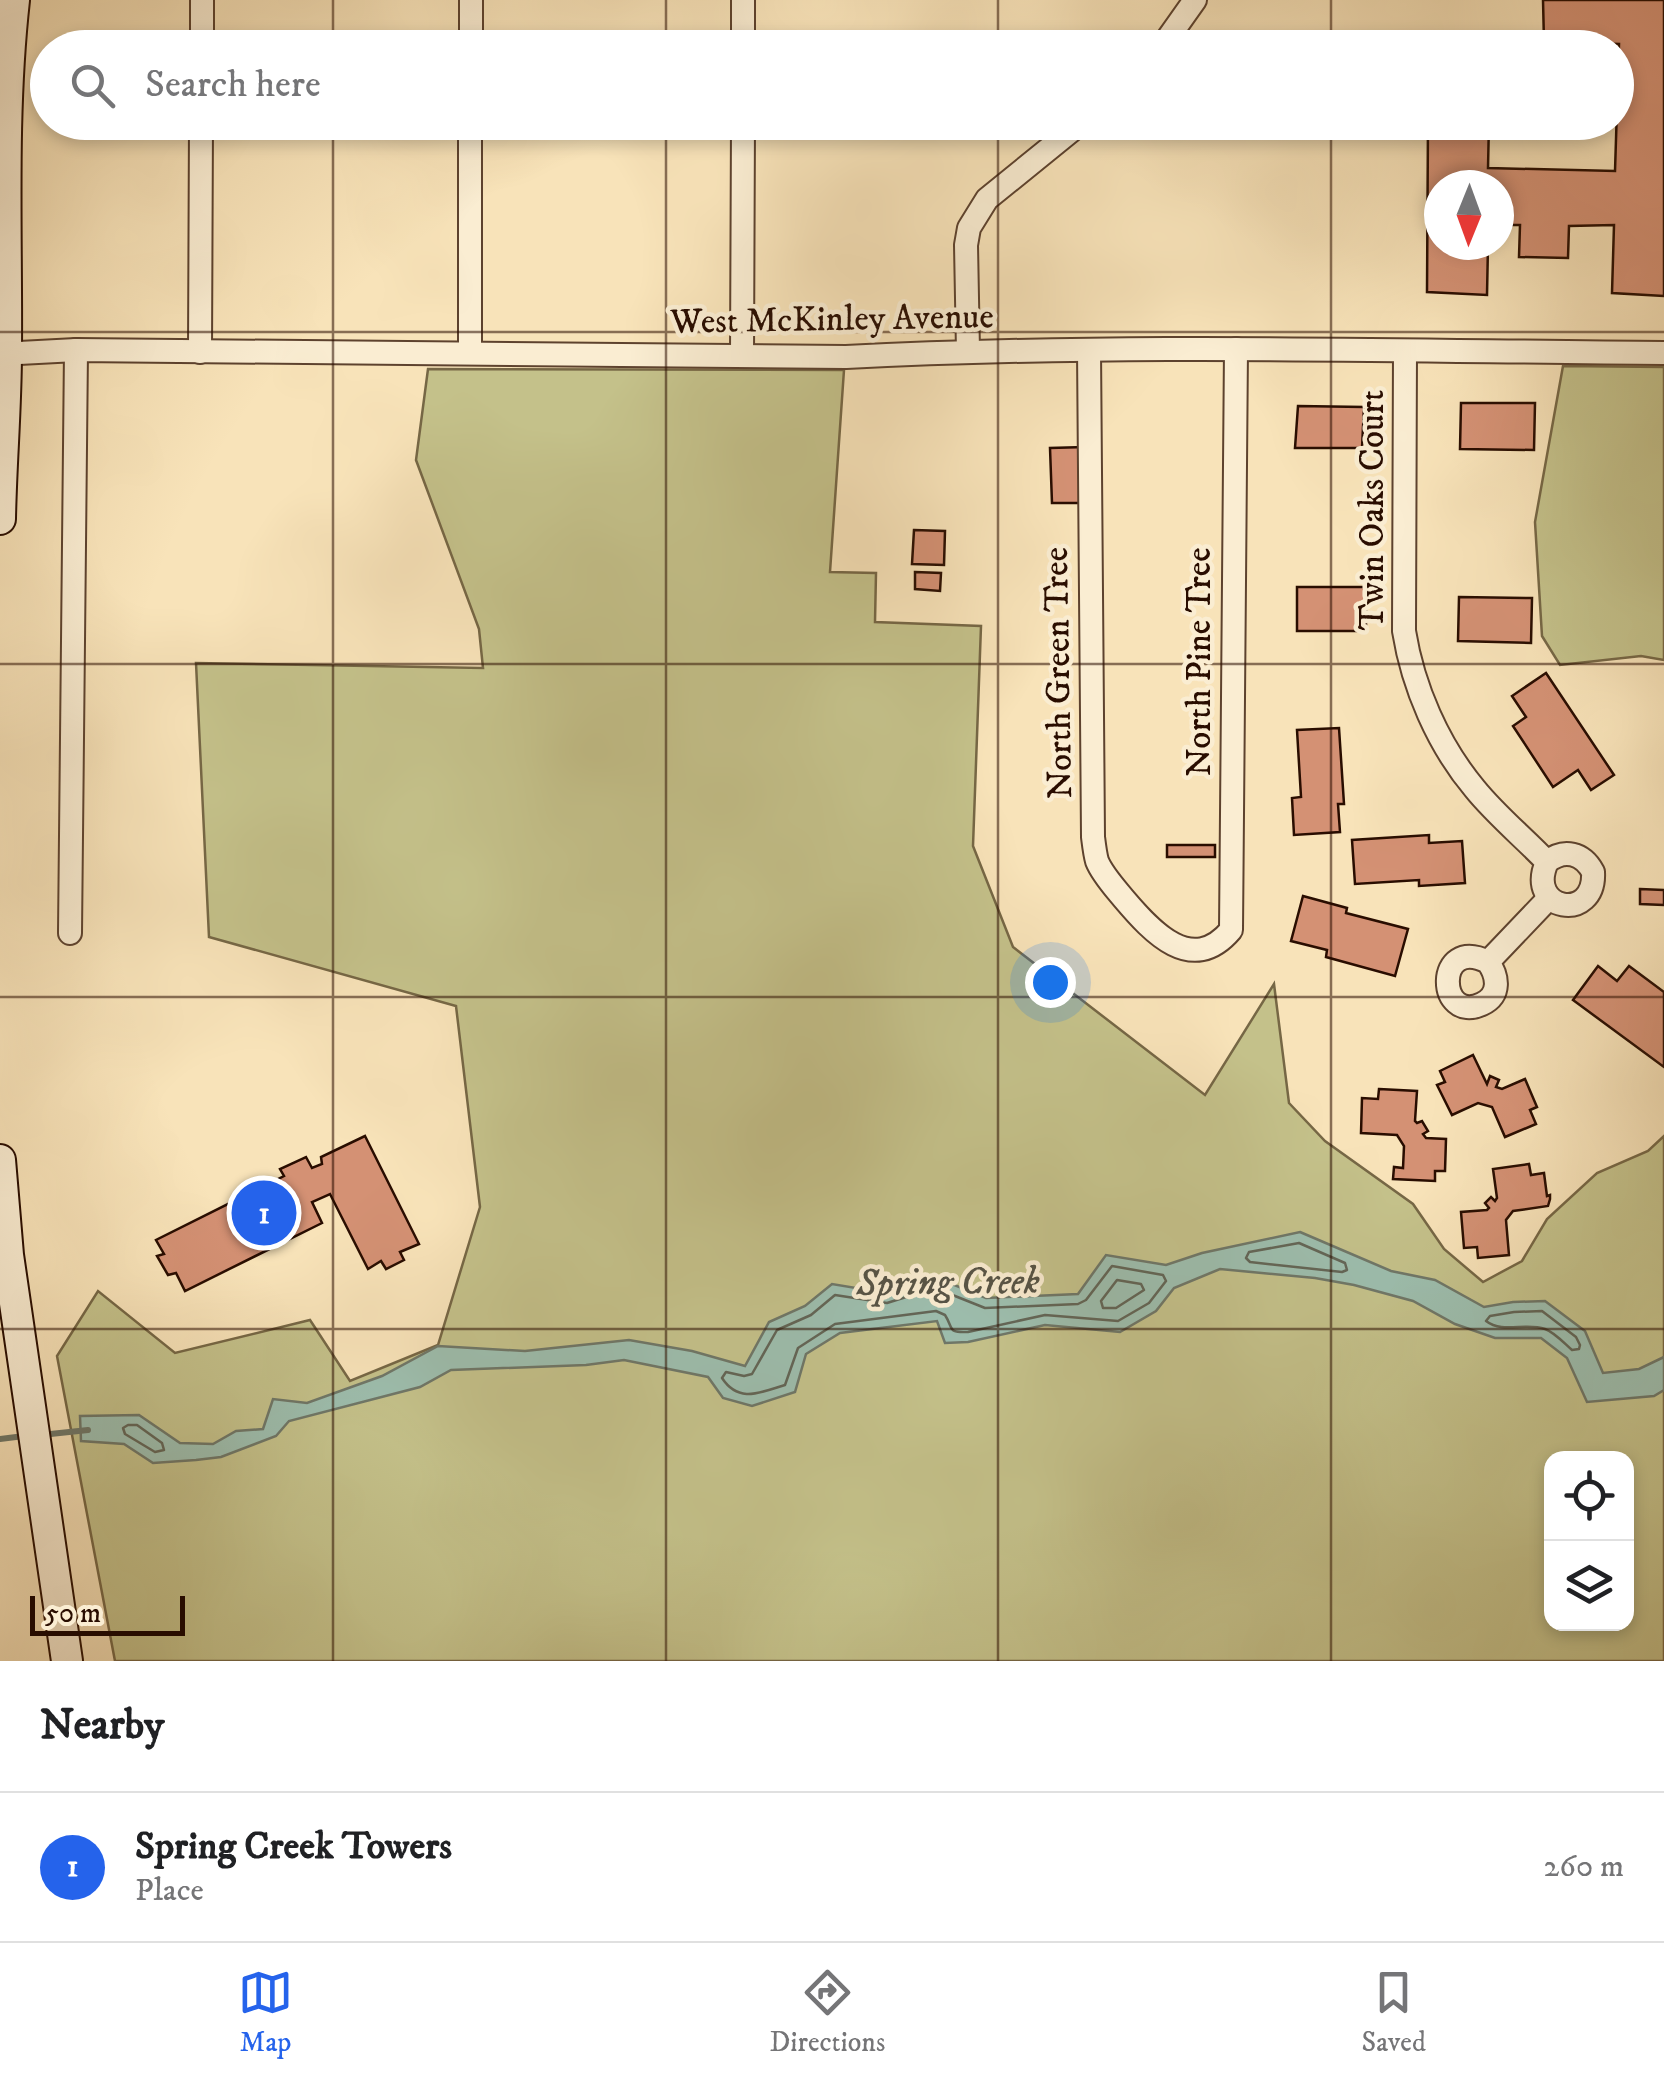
<!DOCTYPE html>
<style>
body{margin:0;font-family:"IM FELL DW Pica",serif;background:#f2f2f2;color:#202124}
.controls{position:absolute;right:30px;bottom:30px;display:grid;overflow:hidden;border-radius:20px;box-shadow:0 5px 15px #0003}
.controls button{width:90px;height:90px;display:grid;place-items:center;padding:0;border:0;border-bottom:2px solid #e0e0e0;background:#fff;color:#202124;font:50px sans-serif}
.compass{position:absolute;left:1424px;top:170px;width:90px;height:90px;border-radius:50%;background:#fff;box-shadow:0 5px 15px #0003;rotate:181deg}
.scale{position:absolute;left:30px;bottom:25px;width:155px;box-sizing:border-box;padding-left:10px;border:5px solid #290d00;border-top:0;font-size:28px;line-height:35px;white-space:nowrap;color:#290d00;-webkit-text-stroke:8px #faedd2;paint-order:stroke}
.you{position:absolute;left:1050px;top:982px;width:35px;height:35px;margin:-25px;border:8px solid #fff;border-radius:50%;background:#1a73e8;box-shadow:0 0 0 15px #1a73e833}
.badge{display:grid;place-items:center;width:65px;height:65px;border-radius:50%;background:#2563eb;color:#fff;font-size:32px;font-weight:700}
.pin{position:absolute;translate:-50% -50%;border:5px solid #fff;box-shadow:0 2px 10px #0006}
.list{margin:0;padding:0;list-style:none}
h2{display:flex;justify-content:space-between;align-items:center;height:130px;margin:0;padding:0 40px;font-size:42px}
h2 small{font-size:32px;font-weight:400;color:#757577}
.list li{display:grid;grid-template-columns:65px 1fr auto;gap:30px;align-items:center;box-sizing:border-box;height:150px;padding:0 40px;border-top:2px solid #e0e0e0}
.list b{display:block;font-size:38px;white-space:nowrap}
.list p{margin:0;font-size:32px;white-space:nowrap;color:#757577}
.list em{font-size:32px;font-style:normal;color:#757577}
.icon{flex:none;width:55px;height:55px;fill:none;stroke:currentColor;stroke-width:2;stroke-linecap:round;stroke-linejoin:round}
.map{position:relative;flex:none;width:1664px;height:1661px;overflow:hidden}
.search{position:absolute;background:#fff;box-shadow:0 5px 15px #0003;left:30px;right:30px;top:30px;height:110px;display:flex;align-items:center;gap:25px;box-sizing:border-box;padding:0 35px;border-radius:55px;color:#757577;font-size:38px}
.sheet{height:280px;background:#fff}
nav{display:flex;justify-content:space-around;align-items:center;box-sizing:border-box;height:140px;border-top:2px solid #e0e0e0;background:#fff;font-size:28px;color:#757577}
nav a{display:grid;justify-items:center;gap:5px}
nav .on{color:#2563eb}
.map>svg:first-child{display:block}
</style>
<div class="map">
<svg width="1664" height="1661" viewBox="0 0 1664 1661">
<rect width="100%" height="100%" fill="#f8e3b9"/>
<filter id="stains"><feTurbulence type="fractalNoise" baseFrequency=".002" numOctaves="4"/><feColorMatrix values="0 0 0 0 .2 0 0 0 0 .09 0 0 0 0 .02 0 0 0 .5 -.17"/></filter>
<radialGradient id="worn" r=".72"><stop offset=".6" stop-color="#630" stop-opacity="0"/><stop offset="1" stop-color="#630" stop-opacity=".3"/></radialGradient>
<!-- green -->
<g fill="#c4c18a" stroke="#766745" stroke-width="2.5" fill-rule="evenodd">
<path d="M1563 366 1664 367V660L1641 656 1560 665 1542 636 1535 522Z"/>
<path d="M428 369 844 370 830 572 876 573 875 622 981 626 973 846 1013 947 1205 1095 1274 984 1289 1103 1325 1141 1413 1204 1444 1249 1483 1282 1522 1261 1547 1219 1597 1173 1648 1151 1664 1136V1661H115L57 1356 98 1291 175 1353 310 1320 350 1381 438 1345 480 1207 456 1006 209 937 196 663 483 668 479 629 416 460ZM1552 1458H1626V1624H1552Z"/>
</g>
<!-- water -->
<path fill="#9dbeae" stroke="#6f7768" stroke-width="2.5" d="M1300 1232 1391 1271 1435 1280 1484 1307 1513 1302 1545 1301 1585 1331 1603 1373 1639 1369 1664 1357V1390L1654 1396 1587 1402 1567 1358 1541 1338H1495L1455 1324 1413 1301 1354 1285 1315 1278 1220 1269 1174 1288 1156 1311 1120 1332 1045 1325 968 1342 945 1343 937 1321 840 1333 806 1354 795 1392 752 1406 723 1398 708 1377 624 1360 586 1365 451 1370 420 1387 289 1421 276 1436 221 1457 196 1460 153 1463 124 1444 81 1441 80 1416 139 1415 180 1443 213 1444 236 1431 263 1429 273 1399 307 1403 382 1376 438 1346 525 1351 629 1340 692 1351 745 1366 769 1322 805 1306 832 1284 886 1293 935 1277 986 1298 1078 1294 1106 1255 1166 1265 1202 1253Z"/>
<g fill="none" stroke-linecap="round" stroke-linejoin="round">
<!-- shore -->
<g stroke="#636657" stroke-width="2.5">
<path d="M1299 1243 1345 1263 1347 1270 1342 1272 1250 1262 1246 1258 1249 1252Z"/>
<path d="M1112 1266 1163 1275 1166 1281 1149 1303 1118 1321 1045 1315 968 1332C947 1333 954 1329 945 1315L936 1311 835 1324 798 1348 785 1385C761 1392 739 1404 722 1378L726 1372 744 1376 752 1374 777 1330 811 1315 835 1295 887 1303 935 1288 985 1308 1078 1304 1086 1300Z"/>
<path d="M1117 1280 1141 1284 1144 1290 1116 1308H1103L1101 1301Z"/>
<path d="M1542 1311 1576 1337 1580 1345 1579 1349 1572 1350C1564 1343 1554 1332 1545 1329 1525 1322 1503 1334 1486 1321L1490 1316 1514 1312Z"/>
<path d="M128 1425H137L162 1443 164 1450 155 1452 125 1434 123 1428Z"/>
</g>
<!-- stream -->
<g stroke="#6f7768" stroke-width="6">
<path d="M41 1435 88 1430"/>
<path d="M0 1439 24 1436"/>
</g>
</g>
<!-- building -->
<g fill="#d49174" stroke="#290d00" stroke-width="2.5">
<path d="M1543 0H1664V296L1612 293 1614 225 1569 226 1568 258 1519 257 1520 225H1499V185H1439V245H1488L1487 295 1427 292 1428 122H1489L1488 168 1615 171 1619 44 1544 42Z"/>
<path d="M1461 403H1535L1534 450 1460 449Z"/>
<path d="M1298 406 1364 407 1362 448H1295Z"/>
<path d="M1085 447 1084 503H1052L1050 448Z"/>
<path d="M914 530 945 531 944 565 912 564Z"/>
<path d="M915 572 941 573 940 591 915 589Z"/>
<rect x="1297" y="587" width="69" height="44"/>
<path d="M1459 597 1532 598 1531 643 1458 641Z"/>
<path d="M1546 673 1614 775 1591 790 1578 770 1553 787 1513 726 1526 717 1512 696Z"/>
<path d="M1339 728 1344 804H1338L1340 832 1294 835 1292 798 1301 797 1297 730Z"/>
<path d="M1429 835V843L1462 841 1465 883 1419 886V880L1355 884 1352 840Z"/>
<rect x="1167" y="845" width="48" height="12"/>
<path d="M1640 889 1664 890V905L1640 904Z"/>
<path d="M1303 896 1347 908 1346 913 1408 929 1395 976 1326 957 1327 950 1291 941Z"/>
<path d="M1598 966 1617 981 1629 966 1664 992V1067L1573 1000Z"/>
<path d="M1473 1055 1487 1084 1490 1076 1499 1080 1496 1087 1502 1089 1525 1079 1537 1107 1530 1110 1536 1124 1505 1137 1492 1107 1478 1103 1452 1115 1437 1085 1445 1082 1440 1071Z"/>
<path d="M1379 1089 1417 1091 1415 1121 1417 1123 1422 1121 1428 1131 1423 1134 1426 1138 1446 1139 1445 1171H1435V1181L1393 1179 1394 1167 1403 1168 1404 1146 1397 1135 1361 1133 1362 1098 1378 1099Z"/>
<path d="M365 1136 419 1244 400 1252 404 1260 386 1269 381 1261 368 1269 330 1194 312 1202 322 1223 185 1291 176 1273 168 1275 157 1256 164 1254 156 1240 284 1176 280 1169 306 1157 312 1168 322 1164 321 1157Z"/>
<path d="M1529 1164 1531 1175 1544 1173 1547 1196 1550 1195V1199L1548 1206 1513 1211 1506 1220 1509 1255 1478 1258 1477 1247 1464 1248 1461 1212 1487 1210 1489 1208 1485 1203 1491 1197 1495 1201 1497 1198 1493 1169Z"/>
</g>
<g fill="none" stroke-linecap="round" stroke-linejoin="round">
<defs>
<g id="street">
<path d="M202 48V0"/>
<path d="M471 48V0"/>
<path d="M743 48V0"/>
<path d="M1161 48 1195 0"/>
<path d="M1089 350 1093 837C1094 845 1095 854 1097 861 1102 874 1115 888 1124 899 1152 932 1192 976 1231 930L1236 349"/>
<path d="M968 351 966 245 969 228 987 199 1082 122"/>
<path d="M1405 351 1404 631C1413 687 1438 745 1475 789 1496 815 1523 837 1547 862 1564 848 1583 853 1593 872 1596 923 1525 911 1547 862"/>
<path d="M200 352 201 122"/>
<path d="M470 352V122"/>
<path d="M0 354 76 350 846 357C1119 343 1392 351 1664 353"/>
<path d="M742 356 743 122"/>
<path d="M70 933 76 350"/>
<path d="M1488 962C1434 935 1437 1025 1482 1004 1501 995 1498 976 1488 962L1549 898"/>
</g>
<g id="secondary">
<path d="M0 519C1 463 6 407 6 351 7 234 1 117 14 0"/>
<path d="M0 1160 8 1255 67 1661"/>
</g>
</defs>
<!-- street casing -->
<use href="#street" stroke="#5d422e" stroke-width="26"/>
<!-- secondary casing -->
<use href="#secondary" stroke="#290d00" stroke-width="34"/>
<!-- street -->
<use href="#street" stroke="#faedd2" stroke-width="22"/>
<!-- secondary -->
<use href="#secondary" stroke="#faedd2" stroke-width="30"/>
</g>
<!-- grid -->
<path fill="none" stroke="#290d00" stroke-width="2.5" stroke-opacity="0.55" d="M333 0V48M666 0V48M998 0V48M1331 0V48M333 122V1661M666 122V1661M998 122V1661M1331 122V1661M0 332H1664M0 664H1664M0 997H1664M0 1329H1664"/>
<g text-anchor="middle" stroke-width="9" stroke-linejoin="round" paint-order="stroke">
<!-- street labels -->
<g font-size="35" fill="#290d00" stroke="#faedd2">
<text transform="translate(832 318) rotate(-1)" y="12">West McKinley Avenue</text>
<text transform="translate(1371 510) rotate(-90)" y="12">Twin Oaks Court</text>
<text transform="translate(1198 662) rotate(-90)" y="12">North Pine Tree</text>
<text transform="translate(1057 673) rotate(-91)" y="12">North Green Tree</text>
</g>
<!-- water labels -->
<g font-size="38" font-style="italic" fill="#575446" stroke="#faedd2">
<text transform="translate(948 1281) rotate(-1)" y="13">Spring Creek</text>
</g>
</g>
<rect width="100%" height="100%" filter="url(#stains)"/>
<rect width="100%" height="100%" fill="url(#worn)"/>
</svg>
<div class="controls">
<button><svg class="icon" aria-label="locate" viewBox="0 0 24 24"><circle cx="12" cy="12" r="6"/><path d="M12 2v4M12 18v4M2 12h4M18 12h4"/></svg></button>
<button><svg class="icon" aria-label="layers" viewBox="0 0 24 24"><path d="M12 4l9 5-9 5-9-5zM3 14l9 5 9-5"/></svg></button>
</div>
<svg class="compass" viewBox="-18 -18 36 36"><path d="M0-13l5 13h-10z" fill="#e53935"/><path d="M0 13l5-13h-10z" fill="#757577"/></svg>
<div class="scale">50 m</div>
<div class="you"></div>
<div class="pin badge" style="left:264px;top:1213px">1</div>
<div class="search"><svg class="icon" aria-label="search" viewBox="0 0 24 24"><circle cx="10" cy="10" r="6"/><path d="M15 15l6 6"/></svg>Search here</div>
</div>
<section class="sheet">
<h2>Nearby<small></small></h2>
<ul class="list">
<li><span class="badge">1</span><div><b>Spring Creek Towers</b><p>Place</p></div><em>260 m</em></li>
</ul>
</section>
<nav>
<a class="on"><svg class="icon" aria-label="map" viewBox="0 0 24 24"><path d="M3 6l6-2 6 2 6-2v14l-6 2-6-2-6 2zM9 4v14M15 6v14"/></svg>Map</a>
<a><svg class="icon" aria-label="directions" viewBox="0 0 24 24"><path d="M12 3l9 9-9 9-9-9zM9 14v-3h6M13 9l2 2-2 2"/></svg>Directions</a>
<a><svg class="icon" aria-label="saved" viewBox="0 0 24 24"><path d="M7 4h10v16l-5-4-5 4z"/></svg>Saved</a>
</nav>
